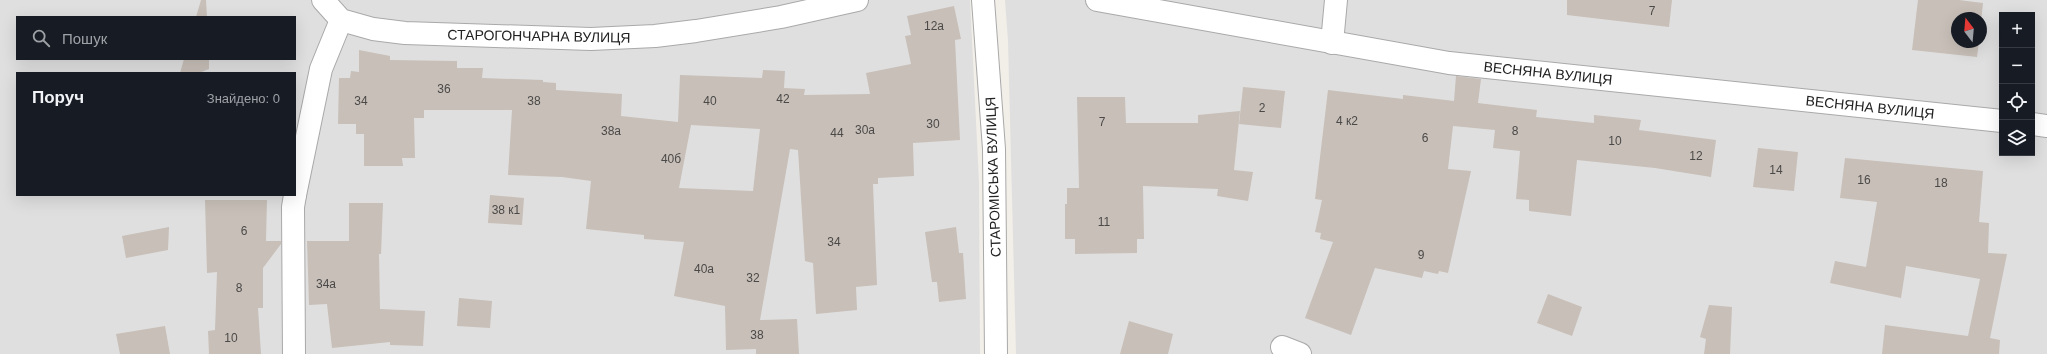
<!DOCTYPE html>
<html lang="uk">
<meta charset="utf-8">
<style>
body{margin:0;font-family:Helvetica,sans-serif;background:#242831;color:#f1f3f6}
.controls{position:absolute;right:12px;top:12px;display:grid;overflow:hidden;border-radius:0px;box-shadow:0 4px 16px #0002}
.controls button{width:36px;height:36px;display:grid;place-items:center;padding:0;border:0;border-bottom:1px solid #363941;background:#171b24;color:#f1f3f6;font:20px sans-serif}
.compass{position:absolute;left:1951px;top:12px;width:36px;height:36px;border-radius:50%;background:#171b24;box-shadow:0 4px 16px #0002;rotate:344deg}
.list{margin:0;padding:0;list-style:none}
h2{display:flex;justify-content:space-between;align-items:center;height:52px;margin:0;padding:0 16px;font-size:17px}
h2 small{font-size:13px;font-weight:400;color:#9ea1a6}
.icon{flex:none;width:22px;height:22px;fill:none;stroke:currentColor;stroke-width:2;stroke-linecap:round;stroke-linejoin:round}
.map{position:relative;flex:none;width:2047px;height:354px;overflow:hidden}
.search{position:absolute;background:#171b24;box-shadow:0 4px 16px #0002;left:16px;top:16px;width:280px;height:44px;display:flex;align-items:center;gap:10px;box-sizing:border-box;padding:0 14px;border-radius:0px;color:#9ea1a6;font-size:15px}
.panel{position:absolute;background:#171b24;box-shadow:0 4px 16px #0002;left:16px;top:72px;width:280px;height:124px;border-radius:0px}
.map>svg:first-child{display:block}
</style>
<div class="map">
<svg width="2047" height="354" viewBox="0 0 2047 354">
<rect width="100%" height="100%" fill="#f2efe9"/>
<!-- residential -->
<g fill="#e0dfdf" fill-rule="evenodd">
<path d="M0 0H970L979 182 980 354H0ZM17 17H295V59H17ZM17 73H295V195H17Z"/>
<path d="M1005 0H2047V354H1016L1008 41ZM2002 15H2032V153H2002ZM1957 18H1981V42H1957Z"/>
</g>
<!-- building -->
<g fill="#c7bfb8" fill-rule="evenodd">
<path d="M201 0H206L207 17H196Z"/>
<path d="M1567 0H1672L1669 27 1567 15Z"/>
<path d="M1918 0H1959L1983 3 1981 22V18H1957V42H1979L1977 57 1912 50Z"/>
<path d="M954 6 961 39 955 40 960 140 913 143 914 176 878 178V184H873L877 285 856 287 857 310 816 314 813 263 805 261 798 150 790 149 760 320 797 319 799 354H756V349L726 350 725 306 674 296 684 242 644 239V235L586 229 591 181 562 177 508 175 512 110H424V118H414L415 158H402L403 166H364V134H356V124H338L339 78H350L351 71 359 72V50L390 56V60L457 61V68H483L482 78 543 80V82L556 83V90L622 94 621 116 678 122 680 75 762 78 763 70 785 71 784 88 805 89 804 95 870 94 866 73 911 64 905 36 911 35 907 16ZM691 125 760 129 753 191 679 188Z"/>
<path d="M184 59H209V69L199 73H180Z"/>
<path d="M1456 76 1481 79 1478 103 1537 110 1536 117 1594 123V115L1641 120 1639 130 1716 140 1711 177 1655 168 1577 160 1571 216 1529 211V200L1516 199 1520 151 1493 148 1495 130 1453 126 1448 169 1471 171 1448 273 1439 271 1438 274 1424 271 1422 278 1375 268 1351 335 1305 318 1333 242 1320 239 1321 233 1315 232 1322 200 1315 199 1328 90 1403 99V95L1454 101Z"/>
<path d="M1243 87 1285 91 1281 128 1239 124Z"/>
<path d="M1077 97H1125L1126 123H1198V115L1240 111 1234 170 1253 172 1248 201 1217 196 1218 189 1143 186 1144 239H1137V253L1075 254V239H1065V204H1067V188H1079Z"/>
<path d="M1758 148 1798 152 1794 191 1753 187Z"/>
<path d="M1845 158 1983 171 1979 222 1989 223 1988 253 2007 254 1990 338 2000 340 1999 354H1882L1885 325 1968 336 1980 279 1906 266 1901 298 1830 283 1835 261 1866 267 1877 202 1840 198Z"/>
<path d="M490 195 524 198 522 225 488 223Z"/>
<path d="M205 200H267L266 241H281V244L263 268V308H258L261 354H209L208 331 215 330 217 272 207 273Z"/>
<path d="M349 203H383L381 254H379L380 309 425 311 423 346 390 345V342L332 348 327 304 309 305 307 241H349Z"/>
<path d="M169 227 168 250 126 258 122 236Z"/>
<path d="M956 227 959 253H963L966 299 939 302 937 282H932L925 232Z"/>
<path d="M1548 294 1582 307 1572 336 1537 323Z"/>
<path d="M459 298 492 301 490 328 457 326Z"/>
<path d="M1709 305 1732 307 1730 354H1704L1706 339 1700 337Z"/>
<path d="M1129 321 1173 334 1168 354H1120Z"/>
<path d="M165 326 170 354H120L116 334Z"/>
</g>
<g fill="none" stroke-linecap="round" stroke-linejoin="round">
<defs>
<g id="minor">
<path d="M323 0 341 20 373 29 405 33 591 39 655 36 696 31 781 17 857 0"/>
<path d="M1097 0 1449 63 2002 121"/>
<path d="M1332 43 1336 0"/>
<path d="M2032 124 2047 126"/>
<path d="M295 195 321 69 341 20"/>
<path d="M1282 347 1300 354"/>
<path d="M294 354 293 207 295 195"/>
</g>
<path id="tertiary" d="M983 0 994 149 996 354"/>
</defs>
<!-- minor casing -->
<use href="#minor" stroke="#a9a9a9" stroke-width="24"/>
<!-- tertiary casing -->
<use href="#tertiary" stroke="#a9a9a9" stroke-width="24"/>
<!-- minor -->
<use href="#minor" stroke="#fff" stroke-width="22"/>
<!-- tertiary -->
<use href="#tertiary" stroke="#fff" stroke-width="22"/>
</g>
<g text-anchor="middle" stroke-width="3.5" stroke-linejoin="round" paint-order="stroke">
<!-- number labels -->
<g font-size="12" fill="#4b4948">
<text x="1652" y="15">7</text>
<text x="934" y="30">12а</text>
<text x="444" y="93">36</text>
<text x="783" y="103">42</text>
<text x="361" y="105">34</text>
<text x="534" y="105">38</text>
<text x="710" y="105">40</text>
<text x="1262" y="112">2</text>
<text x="1347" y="125">4 к2</text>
<text x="1102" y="126">7</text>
<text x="933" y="128">30</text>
<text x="865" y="134">30а</text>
<text x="611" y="135">38а</text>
<text x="1515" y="135">8</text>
<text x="837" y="137">44</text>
<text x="1425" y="142">6</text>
<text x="1615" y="145">10</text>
<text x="1696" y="160">12</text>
<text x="671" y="163">40б</text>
<text x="1776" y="174">14</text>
<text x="1864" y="184">16</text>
<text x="1941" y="187">18</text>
<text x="506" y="214">38 к1</text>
<text x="1104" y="226">11</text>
<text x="244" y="235">6</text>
<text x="834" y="246">34</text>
<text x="1421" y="259">9</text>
<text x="704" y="273">40а</text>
<text x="753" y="282">32</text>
<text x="326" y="288">34а</text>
<text x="239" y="292">8</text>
<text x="757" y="339">38</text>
<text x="231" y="342">10</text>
</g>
<!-- street labels -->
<g font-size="14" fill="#222" stroke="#fff">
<text transform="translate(539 36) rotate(1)" y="5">СТАРОГОНЧАРНА ВУЛИЦЯ</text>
<text transform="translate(1548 73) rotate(6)" y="5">ВЕСНЯНА ВУЛИЦЯ</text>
<text transform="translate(1870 107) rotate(6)" y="5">ВЕСНЯНА ВУЛИЦЯ</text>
<text transform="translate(993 177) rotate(-92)" y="5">СТАРОМІСЬКА ВУЛИЦЯ</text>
</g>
</g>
</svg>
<div class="controls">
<button>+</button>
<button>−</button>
<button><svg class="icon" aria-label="locate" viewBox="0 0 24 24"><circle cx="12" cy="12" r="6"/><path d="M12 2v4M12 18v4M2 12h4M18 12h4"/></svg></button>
<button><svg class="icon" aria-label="layers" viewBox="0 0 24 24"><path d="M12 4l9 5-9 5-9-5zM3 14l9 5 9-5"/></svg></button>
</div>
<svg class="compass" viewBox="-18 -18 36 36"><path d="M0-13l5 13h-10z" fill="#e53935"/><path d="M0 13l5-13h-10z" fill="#9ea1a6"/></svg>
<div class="search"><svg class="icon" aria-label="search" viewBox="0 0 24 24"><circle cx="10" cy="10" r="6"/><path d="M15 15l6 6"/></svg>Пошук</div>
<section class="panel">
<h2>Поруч<small>Знайдено: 0</small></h2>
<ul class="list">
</ul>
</section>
</div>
